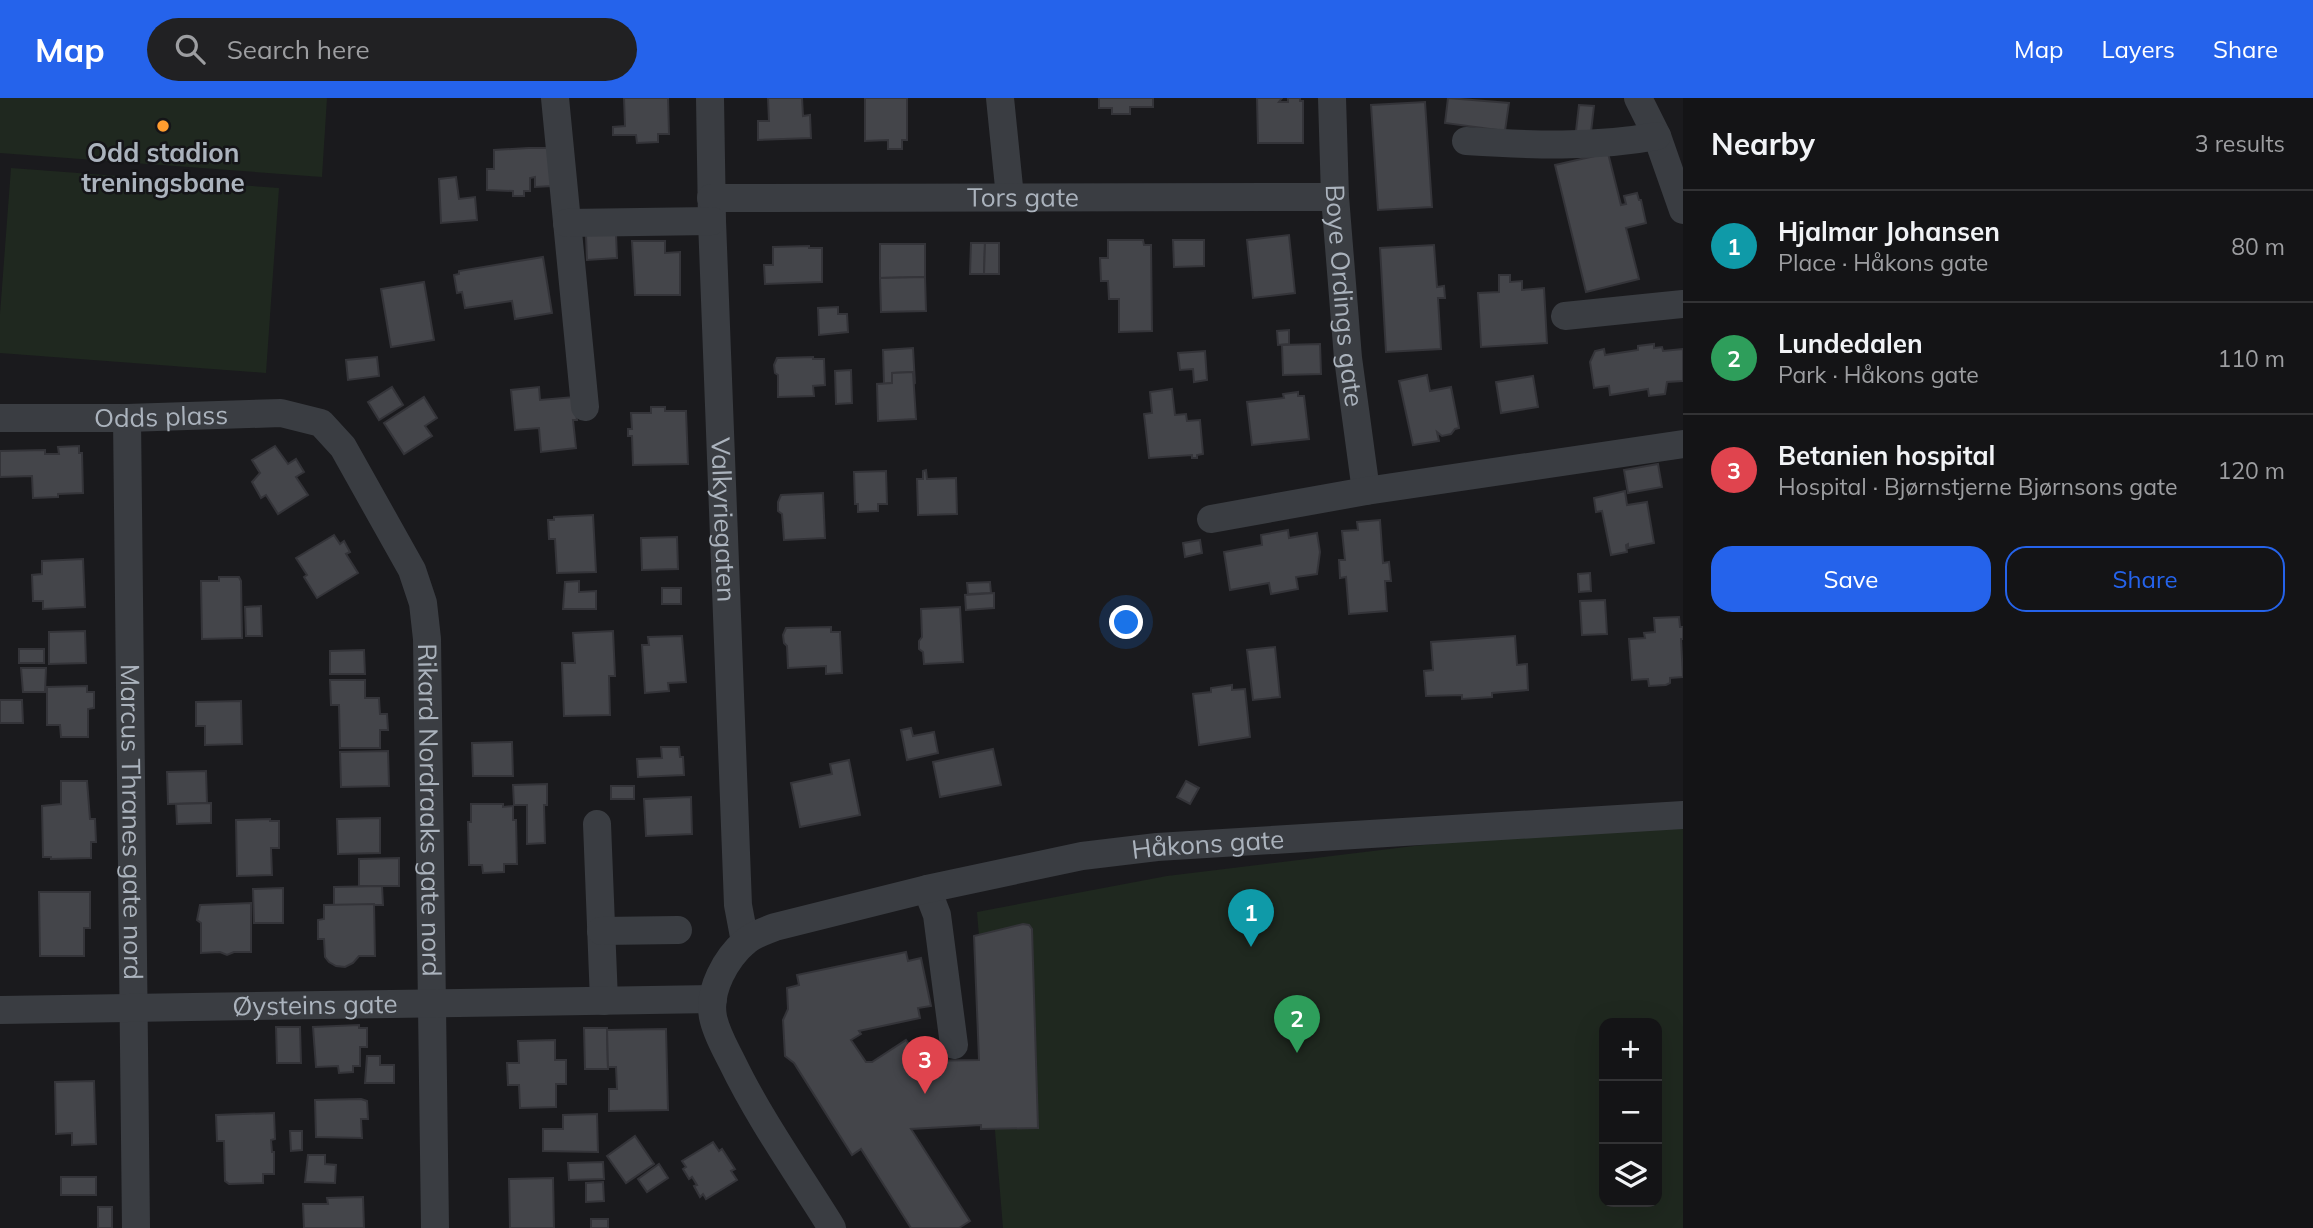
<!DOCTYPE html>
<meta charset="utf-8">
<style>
body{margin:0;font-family:Mulish,sans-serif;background:#212123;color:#f1f3f6}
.controls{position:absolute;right:21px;bottom:21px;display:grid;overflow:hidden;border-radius:14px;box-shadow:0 7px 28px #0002}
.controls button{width:63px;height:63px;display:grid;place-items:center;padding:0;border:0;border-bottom:2px solid #333335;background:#141416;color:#f1f3f6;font:35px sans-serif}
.you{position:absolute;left:1127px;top:525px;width:24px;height:24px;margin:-18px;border:5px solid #fff;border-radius:50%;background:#1a73e8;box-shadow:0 0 0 10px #1a73e833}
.badge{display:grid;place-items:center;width:46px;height:46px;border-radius:50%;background:#2563eb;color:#fff;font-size:23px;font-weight:700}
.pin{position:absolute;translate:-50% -58px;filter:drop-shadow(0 2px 4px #0008)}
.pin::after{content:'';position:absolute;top:37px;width:24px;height:21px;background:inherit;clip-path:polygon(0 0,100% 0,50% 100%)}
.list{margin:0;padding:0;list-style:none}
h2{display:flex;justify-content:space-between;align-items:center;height:91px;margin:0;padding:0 28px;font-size:30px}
h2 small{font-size:23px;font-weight:400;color:#9d9ea1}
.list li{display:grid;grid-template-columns:46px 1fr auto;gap:21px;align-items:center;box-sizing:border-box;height:112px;padding:0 28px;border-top:2px solid #333335}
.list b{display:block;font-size:26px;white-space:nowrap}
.list p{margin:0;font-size:23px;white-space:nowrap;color:#9d9ea1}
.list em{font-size:23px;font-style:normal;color:#9d9ea1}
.actions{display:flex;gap:14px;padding:21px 28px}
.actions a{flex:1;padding:16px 0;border:2px solid #2563eb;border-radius:21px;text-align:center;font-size:24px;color:#2563eb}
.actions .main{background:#2563eb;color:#fff}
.icon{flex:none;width:38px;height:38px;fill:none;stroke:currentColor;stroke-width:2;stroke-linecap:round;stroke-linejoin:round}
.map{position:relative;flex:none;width:1683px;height:1130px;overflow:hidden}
header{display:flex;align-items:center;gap:42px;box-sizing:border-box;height:98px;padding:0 35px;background:#2563eb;color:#fff}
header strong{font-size:33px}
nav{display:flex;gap:38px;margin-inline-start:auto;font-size:24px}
.search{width:490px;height:63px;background:#212123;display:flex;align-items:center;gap:18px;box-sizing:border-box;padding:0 24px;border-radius:38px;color:#9d9ea1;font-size:26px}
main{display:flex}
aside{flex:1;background:#141416}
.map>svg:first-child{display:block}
</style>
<header>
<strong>Map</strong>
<div class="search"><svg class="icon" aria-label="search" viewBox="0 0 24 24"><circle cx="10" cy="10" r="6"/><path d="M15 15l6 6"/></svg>Search here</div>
<nav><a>Map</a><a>Layers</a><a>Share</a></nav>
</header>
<main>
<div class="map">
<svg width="1683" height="1130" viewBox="0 0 1683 1130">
<rect width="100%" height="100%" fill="#1a1a1d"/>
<!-- green -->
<g fill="#1f281f" fill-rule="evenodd">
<path d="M0 0H327L322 79 0 55Z"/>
<path d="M11 70 279 90 266 275 0 255V216Z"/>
<path d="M1683 721V1130H1003L977 814 1167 778 1414 748ZM1604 925H1657V1104H1604Z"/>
</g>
<!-- building -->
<g fill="#44454a" stroke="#343439" stroke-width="2">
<path d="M624 0H668L669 36H658V44L637 45 636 37H613V29L625 28Z"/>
<path d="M768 0H802L803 18 810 17 811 40 758 42V23H769Z"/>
<path d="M865 0H907V42H902V51H888V42L865 43Z"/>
<path d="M1099 0H1153V9H1130V16H1112V10H1099Z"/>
<path d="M1257 0H1282L1279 4H1288V0H1300V3H1303V45H1258Z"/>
<path d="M1448 0 1509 5 1505 33 1445 25Z"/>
<path d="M1425 4 1432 109 1378 112 1371 7Z"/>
<path d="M1579 7 1594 8 1591 34 1576 33Z"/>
<path d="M528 50H552V88L535 89V79L530 80V93H524V98H513V93L487 92V71H494V52Z"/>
<path d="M1608 55 1621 107 1626 106 1624 98 1637 95 1639 102H1641L1646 125 1626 130 1639 181 1586 194 1555 67Z"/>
<path d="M456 79 459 101 475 99 477 122 441 125 439 81Z"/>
<path d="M616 136 617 160 587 162 586 137Z"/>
<path d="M1289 137 1295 195 1253 200 1247 142Z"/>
<path d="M1108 142H1143L1144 147H1151L1152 233 1119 234V201H1109L1108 183H1101L1100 160H1108Z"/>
<path d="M1173 142H1204V168L1174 169Z"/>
<path d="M632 143H665V155L680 154V197H635Z"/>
<path d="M971 145H985L984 176H970Z"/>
<path d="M985 145H999V176H984Z"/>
<path d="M880 146H925V179L880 180Z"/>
<path d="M1434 147 1437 189 1444 188 1445 200H1438L1441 251 1386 254 1380 150Z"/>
<path d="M809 148V150H822V184L765 186 764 167H773V149Z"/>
<path d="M543 159 552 215 515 221 512 203 465 210 462 194 457 195 454 177 459 176V173Z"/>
<path d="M1499 177H1510V184L1522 183V192L1544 190 1547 245 1481 249 1478 195 1499 194Z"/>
<path d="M925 179 926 213 881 214 880 180Z"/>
<path d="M424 184 434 242 391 249 381 191Z"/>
<path d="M838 209V216H847L848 234 819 237 818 210Z"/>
<path d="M1289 232V246L1278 247 1277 233Z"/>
<path d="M1320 246 1321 276 1283 277 1282 247Z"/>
<path d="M1654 246V250L1662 249 1663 253 1683 251V283L1667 284 1665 296 1649 298 1648 291 1610 297 1609 288 1594 290 1590 264 1595 253 1604 251 1605 257 1638 252V248Z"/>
<path d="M913 250 915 286 913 274 892 275V285L884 286 883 252Z"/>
<path d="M1205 253 1207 282 1194 284 1193 271 1180 272 1178 255Z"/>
<path d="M377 259 379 278 348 282 346 262Z"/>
<path d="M813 259V261H824L825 287 813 288 814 298 778 299V277L775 275 774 267 777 260Z"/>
<path d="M851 272 852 305 836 306 835 273Z"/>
<path d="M913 274 916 321 878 323 877 286 892 285V275Z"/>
<path d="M1427 277 1430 293 1451 289 1459 330 1455 331 1451 336 1442 338 1437 334 1439 343 1413 347 1399 283Z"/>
<path d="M1533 278 1538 309 1501 315 1496 284Z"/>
<path d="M392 289 403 307 379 322 368 304Z"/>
<path d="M539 289 540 302 574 299 577 322H573L576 350 541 354 539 330 515 332 511 292Z"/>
<path d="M1172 291 1175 317 1186 316 1187 323 1200 322 1203 356 1197 357V360H1192V357L1149 360 1144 316 1152 315 1150 294Z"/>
<path d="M1298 294V298H1304L1309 341 1252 347 1247 304 1284 300 1283 296Z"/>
<path d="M424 299 437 320 425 328 432 338 404 356 384 325Z"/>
<path d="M651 309H665V313H686L688 366 633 367 632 338H628V331H632L631 315H651Z"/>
<path d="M79 348V355H82L83 395 58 396V399L33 400 32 378 0 379V353L45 352V356H59L58 349Z"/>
<path d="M275 348 288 366 296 361 304 374 296 379 308 397 278 416 266 397 261 400 252 384 260 375 252 362Z"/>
<path d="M1658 366 1662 389 1628 395 1624 372Z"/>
<path d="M926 372 927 381 956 380 957 416 918 417 917 381H923V373Z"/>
<path d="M886 373 887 406H878V413L858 414V406H855L854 374Z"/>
<path d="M1625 393 1627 407 1647 404 1654 445 1628 450V446L1626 447 1627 454 1611 457 1602 413 1596 414 1594 400Z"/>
<path d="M823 395 825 440 784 442 782 416 778 413V404L781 397Z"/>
<path d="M593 417 596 474 557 475 555 441H549L548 422H554V419Z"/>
<path d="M1380 422 1383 465 1389 464 1391 483H1385L1387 513 1349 516 1346 479 1340 480 1339 462H1345L1342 433 1358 432 1357 424Z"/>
<path d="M1288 432 1289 440 1317 435 1320 454 1317 476 1296 479 1298 491 1271 496 1269 485 1230 492 1224 454 1262 447 1261 437Z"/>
<path d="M334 437 340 446 344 443 350 454 346 456 358 475 317 500 304 479 307 477 296 460Z"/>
<path d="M677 439 678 471 642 472 641 440Z"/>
<path d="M1200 442 1202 455 1185 459 1183 445Z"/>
<path d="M83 461 85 509 43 511V503H33L32 477 42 476V463Z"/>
<path d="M1590 475 1591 493 1579 494 1578 476Z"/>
<path d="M219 479H239L241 483 242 540 202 541 201 483H219Z"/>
<path d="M579 483V494L596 493V511H563L565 484Z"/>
<path d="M990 484 991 495 968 496 967 485Z"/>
<rect x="662" y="490" width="19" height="16"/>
<path d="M994 495V510L966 512 965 497Z"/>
<path d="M1605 502 1607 536 1582 537 1580 503Z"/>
<path d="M261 508 262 538H246L245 509Z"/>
<path d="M960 509 963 564 924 566 923 554 919 551V543L922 539 921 511Z"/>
<path d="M1679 519 1680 529H1683V541H1681L1683 579 1670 580V585L1666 587 1649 588 1648 581 1632 582 1629 541 1645 540 1644 535 1655 534 1654 520Z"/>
<path d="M831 529V534H840L842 575 826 576V568L788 570 787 548 784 545 783 537 786 530Z"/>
<path d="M85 533 86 565 49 566V534Z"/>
<path d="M613 533 615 578H609L610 617 564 618 562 565H575L573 535Z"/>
<path d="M682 538 686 584 668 585 669 593 645 595 642 547H649L648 539Z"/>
<path d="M1515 538 1517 567 1527 566 1528 592 1492 595V599L1462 601V597L1426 598 1424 573 1433 572 1431 544Z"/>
<path d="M1275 549 1280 599 1253 602 1247 552Z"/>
<rect x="19" y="551" width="25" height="14"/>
<path d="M364 552 365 576H330V553Z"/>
<path d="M21 570H46L45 594H23Z"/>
<path d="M330 582H365V600H379L380 616H387L388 632H380V650H340L339 607H331Z"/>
<path d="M1232 587V592L1245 591 1250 639 1199 647 1193 596 1211 594V590Z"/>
<path d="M87 588V594H94V610L88 611V639H61L60 627H47V589Z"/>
<path d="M0 602H22L23 625H0Z"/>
<path d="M241 603 242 646 205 647V628H196V604Z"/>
<path d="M911 630 913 638 934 634 938 655 907 662 901 632Z"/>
<path d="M512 644 513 678H473L472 645Z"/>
<path d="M661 649H679L680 659H683L684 677 638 679 637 661 662 660Z"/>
<path d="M993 651 1001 687 940 699 933 664Z"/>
<path d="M388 653 389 688 341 689 340 654Z"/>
<path d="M849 662 860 717 800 729 791 685 832 676 830 666Z"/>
<path d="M206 673 207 705 168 706 167 674Z"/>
<path d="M61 683H87L90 721H95L96 744H91V760L51 761V759H43L42 708 61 706Z"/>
<path d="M1186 683 1199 690 1190 706 1177 699Z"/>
<path d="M547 686V707H544L545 745 527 746V707H514L513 687Z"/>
<rect x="611" y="688" width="23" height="13"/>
<path d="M691 699 692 736 646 738 644 701Z"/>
<path d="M211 705V725L177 726 176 706Z"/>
<path d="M471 706H503V709L513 708V722H516L517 766H504V774L483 775 482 767H469L468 724H471Z"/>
<path d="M380 720V755L338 756 337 721Z"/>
<path d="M270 721V723H279V750H271L272 777 237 778 236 722Z"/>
<path d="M399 760V788H359V761Z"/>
<path d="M382 788 383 807H334V789Z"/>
<path d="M283 790V825H254L253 791Z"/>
<path d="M39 794H90V830H84V858H40Z"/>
<path d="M251 805V854H234L227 857 220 854 201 855V825L197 822 200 807Z"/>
<path d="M374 806 375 858H359L353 865 345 869 336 868 329 864 325 859 324 841H318V822L324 821V807Z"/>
<path d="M1023 826 1029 827 1032 831 1038 1030 981 1031V1027L911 1031 970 1123 959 1130H911L861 1051 852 1057 794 965 785 958 783 922 788 911 787 890 799 887 797 877 906 854 908 863 921 860 931 908 918 910 920 920 859 933 861 936 851 942 866 964H872L906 942 920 963 979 962 974 838Z"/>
<path d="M359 927V930H367V949H360V968H353V974L339 975 338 968 316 969 313 929Z"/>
<path d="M276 929H300L301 965H277Z"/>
<path d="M584 930H607L608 971H585Z"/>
<path d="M666 931 668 1012 609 1013V991H617L616 969H608L607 932Z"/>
<path d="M555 942V962H566V986H556V1009L520 1010 519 987H508L507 965H519L518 943Z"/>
<path d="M367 958H380V967H394V985H365Z"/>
<path d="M94 983 96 1046 72 1047V1035L56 1036 55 984Z"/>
<path d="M361 1001 367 1003 368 1021H361L362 1040 316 1039 315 1002Z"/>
<path d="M274 1015 275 1041 271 1042 272 1054H274V1076H263V1085L229 1086 225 1083 224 1043H217L216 1017Z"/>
<path d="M597 1016 598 1054 543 1053V1031H563V1017Z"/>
<path d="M290 1033H302V1052L291 1053Z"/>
<path d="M635 1038 654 1066 626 1085 607 1058Z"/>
<path d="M713 1044 719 1053 722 1051 735 1071 731 1073 737 1082 706 1101 703 1096 700 1099 694 1088 697 1087 692 1079 689 1081 683 1071 686 1069 682 1063Z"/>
<path d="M308 1057H325V1066L336 1067 335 1085 305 1084Z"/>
<path d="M603 1064 604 1081 569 1082 568 1065Z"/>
<path d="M659 1066 668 1080 647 1094 638 1081Z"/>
<rect x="61" y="1079" width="35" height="18"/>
<path d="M553 1080 554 1130H510L509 1081Z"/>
<path d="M603 1084 604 1103 586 1104V1085Z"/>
<path d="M363 1099 364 1130H304L303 1106H328L327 1100Z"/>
<rect x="98" y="1109" width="14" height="21"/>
<rect x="591" y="1121" width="17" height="9"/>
</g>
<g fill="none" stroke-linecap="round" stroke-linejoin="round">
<!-- minor -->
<g stroke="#3a3d42" stroke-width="28">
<path d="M555 0 585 309"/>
<path id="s1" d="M710 0 712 123 738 807 745 844"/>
<path d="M1000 0 1010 99"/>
<path id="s2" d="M1332 0 1335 99 1348 260 1366 393"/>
<path d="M1638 0 1657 38 1683 112"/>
<path d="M1466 43C1530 47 1594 50 1657 38"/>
<path id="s3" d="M711 100 1335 99"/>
<path d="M567 125 712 123"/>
<path d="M1565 218 1683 206"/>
<path id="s4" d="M0 320H127L281 315 321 325 343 349 412 472 423 505 427 541 435 1130"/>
<path id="s5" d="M127 320 136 1130"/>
<path d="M1211 421 1366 393 1683 346"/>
<path d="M597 726 604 903"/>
<path d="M927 791 937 817 954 947"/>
<path d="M601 833 678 832"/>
<path id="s6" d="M0 912 713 901"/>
<path id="s7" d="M832 1130C798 1075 760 1022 732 964 725 950 716 935 713 919 708 892 726 860 746 843 755 836 765 833 775 829L927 791 1082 758 1157 749 1683 717"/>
</g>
</g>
<!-- markers -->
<circle fill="#ff9d2f" stroke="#151518" stroke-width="2.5" cx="163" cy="28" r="7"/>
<g text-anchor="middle" stroke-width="5" stroke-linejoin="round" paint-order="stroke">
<!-- poi labels -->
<g font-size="26" font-weight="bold" fill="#abb3bd" stroke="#151518">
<text x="163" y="64">Odd stadion<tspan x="163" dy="30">treningsbane</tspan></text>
</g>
<!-- street labels -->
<g font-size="26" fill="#abb3bd" stroke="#151518">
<text dy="9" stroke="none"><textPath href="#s3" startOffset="312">Tors gate</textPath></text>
<text dy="9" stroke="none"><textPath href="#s2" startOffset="198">Boye Ordings gate</textPath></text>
<text dy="9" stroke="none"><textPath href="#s4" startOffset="161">Odds plass</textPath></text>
<text dy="9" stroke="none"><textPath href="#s1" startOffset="422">Valkyriegaten</textPath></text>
<text dy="9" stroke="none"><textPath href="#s4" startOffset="738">Rikard Nordraaks gate nord</textPath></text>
<text dy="9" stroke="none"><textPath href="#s5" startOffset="404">Marcus Thranes gate nord</textPath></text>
<text dy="9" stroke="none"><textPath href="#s7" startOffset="803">Håkons gate</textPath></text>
<text dy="9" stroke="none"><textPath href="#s6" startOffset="315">Øysteins gate</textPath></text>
</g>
</g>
</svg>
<div class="controls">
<button>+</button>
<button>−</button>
<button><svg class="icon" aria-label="layers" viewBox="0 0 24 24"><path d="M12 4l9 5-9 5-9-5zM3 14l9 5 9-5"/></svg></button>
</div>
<div class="you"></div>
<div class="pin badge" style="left:1251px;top:849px;background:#0f9aa8">1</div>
<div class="pin badge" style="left:1297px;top:955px;background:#2e9e5b">2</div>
<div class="pin badge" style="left:925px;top:996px;background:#e0444e">3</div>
</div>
<aside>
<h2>Nearby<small>3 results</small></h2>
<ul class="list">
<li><span class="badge" style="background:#0f9aa8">1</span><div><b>Hjalmar Johansen</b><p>Place · Håkons gate</p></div><em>80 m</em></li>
<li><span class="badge" style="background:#2e9e5b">2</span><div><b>Lundedalen</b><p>Park · Håkons gate</p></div><em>110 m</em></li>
<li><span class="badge" style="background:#e0444e">3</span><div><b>Betanien hospital</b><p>Hospital · Bjørnstjerne Bjørnsons gate</p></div><em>120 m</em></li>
</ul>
<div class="actions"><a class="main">Save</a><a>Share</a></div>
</aside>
</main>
